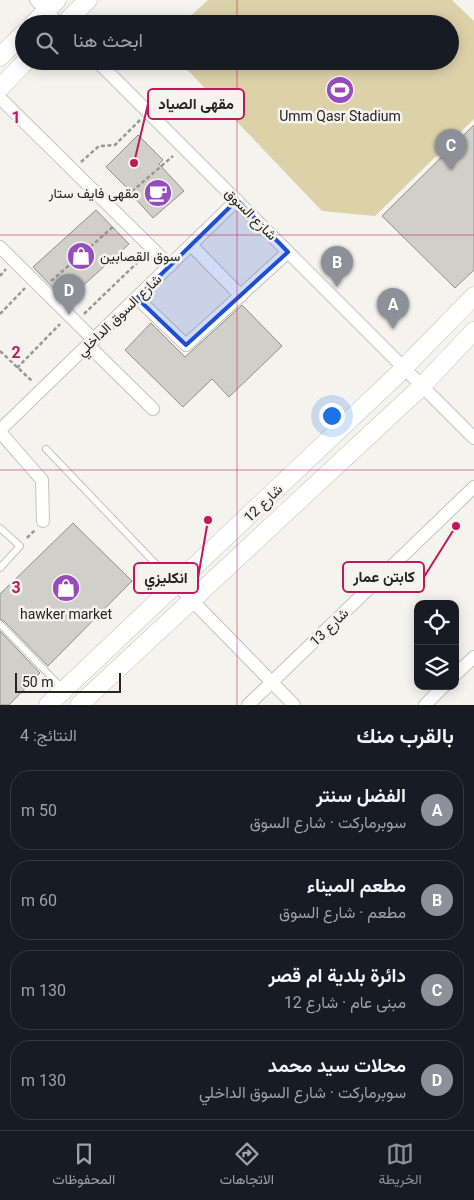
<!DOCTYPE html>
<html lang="ar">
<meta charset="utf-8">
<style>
body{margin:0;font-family:Roboto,Vazirmatn,sans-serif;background:#20242c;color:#f1f3f6;direction:rtl}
.controls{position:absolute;right:15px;bottom:15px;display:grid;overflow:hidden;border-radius:10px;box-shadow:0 2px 12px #0003}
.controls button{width:45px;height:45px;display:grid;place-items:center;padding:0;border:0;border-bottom:1px solid #363941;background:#171b24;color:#f1f3f6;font:25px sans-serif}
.scale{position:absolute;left:15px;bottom:12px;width:106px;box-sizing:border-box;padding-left:5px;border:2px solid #252422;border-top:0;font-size:14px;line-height:18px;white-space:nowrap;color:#252422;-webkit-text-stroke:4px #f5f3ed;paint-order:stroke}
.you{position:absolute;left:331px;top:415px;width:18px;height:18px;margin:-12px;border:4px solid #fff;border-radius:50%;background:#1a73e8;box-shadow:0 0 0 8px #1a73e833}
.badge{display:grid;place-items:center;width:32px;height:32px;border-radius:50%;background:#8c9099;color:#fff;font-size:16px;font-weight:700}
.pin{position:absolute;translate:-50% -41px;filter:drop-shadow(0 1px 2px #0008)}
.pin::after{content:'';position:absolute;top:26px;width:18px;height:15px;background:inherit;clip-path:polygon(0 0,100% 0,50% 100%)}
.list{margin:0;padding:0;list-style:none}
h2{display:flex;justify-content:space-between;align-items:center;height:65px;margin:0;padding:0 20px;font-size:21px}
h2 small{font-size:16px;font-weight:400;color:#9ea1a6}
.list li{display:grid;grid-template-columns:32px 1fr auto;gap:15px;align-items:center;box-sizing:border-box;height:80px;margin:0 10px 10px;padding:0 10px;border:1px solid #363941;border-radius:20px}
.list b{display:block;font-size:19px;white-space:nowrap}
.list p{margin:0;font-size:16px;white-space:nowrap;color:#9ea1a6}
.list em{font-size:16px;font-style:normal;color:#9ea1a6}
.icon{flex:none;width:28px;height:28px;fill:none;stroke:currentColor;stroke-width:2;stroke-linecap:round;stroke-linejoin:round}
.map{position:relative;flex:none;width:474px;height:705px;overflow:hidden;direction:ltr}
.search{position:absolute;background:#171b24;box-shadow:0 2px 12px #0003;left:15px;right:15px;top:15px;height:55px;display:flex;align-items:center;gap:12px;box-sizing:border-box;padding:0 18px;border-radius:28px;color:#9ea1a6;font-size:19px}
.sheet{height:425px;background:#171b24}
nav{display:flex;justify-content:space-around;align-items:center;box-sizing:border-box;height:70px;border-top:1px solid #363941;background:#171b24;font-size:14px;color:#9ea1a6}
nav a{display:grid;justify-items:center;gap:2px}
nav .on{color:#8c9099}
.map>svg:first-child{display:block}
</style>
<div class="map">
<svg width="474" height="705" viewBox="0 0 474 705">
<rect width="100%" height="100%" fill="#f5f3ed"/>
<!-- green -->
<path fill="#dcd1a9" d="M208 0H452L474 21V119L375 216 322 211 179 61H450V24H182Z"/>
<!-- building -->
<g fill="#d0cfc9" stroke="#908f89">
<path d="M474 125V270L455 288 382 216Z"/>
<path d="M138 135 163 160 159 164 184 191 153 218 132 195 133 194 106 167Z"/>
<path d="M96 210 129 244 66 301 33 267Z"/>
<path d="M242 305 282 346 229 397 212 379 183 407 125 350 151 323 185 357Z"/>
<path d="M73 523 132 581 48 666 4 621 0 619V594Z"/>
<path d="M0 631 40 673 9 705H0Z"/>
</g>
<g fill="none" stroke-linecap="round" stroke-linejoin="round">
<defs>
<g id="lane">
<path d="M46 449 175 584"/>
<path d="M0 528 20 546 0 568"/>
<path d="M0 624 64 690"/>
</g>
<g id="street">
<path d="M36 0 59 24"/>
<path d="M97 61 474 438"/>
<path d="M0 98 170 266"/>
<path d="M191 245 241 296"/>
<path d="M0 247 94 340"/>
<path d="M137 298 186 345 288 252"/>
<path d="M88 345 153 409"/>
<path d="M0 430 237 200"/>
<path d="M0 432 42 480 43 521"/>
<path d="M177 585 294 705"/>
<path d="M455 675 474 657"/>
<path d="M248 705 474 487"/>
<path d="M425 705 444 686"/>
</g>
<g id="secondary">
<path d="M33 24 57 0"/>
<path d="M64 24 88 0"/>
<path d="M0 57 24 33"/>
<path d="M0 88 26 61"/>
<path d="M48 705 396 376 474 296"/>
<path d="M79 705 421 387 474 331"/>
</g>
</defs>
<!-- lane casing -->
<use href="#lane" stroke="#c5c3bd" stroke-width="8"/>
<!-- street casing -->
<use href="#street" stroke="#c5c3bd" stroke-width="14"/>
<!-- secondary casing -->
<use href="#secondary" stroke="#c5c3bd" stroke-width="19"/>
<!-- path -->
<g stroke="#999793" stroke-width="2.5" stroke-dasharray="4 2.5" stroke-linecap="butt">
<path d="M81 162 99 146 115 145 140 120"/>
<path d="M122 200 173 156"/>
<path d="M0 276 6 269"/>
<path d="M51 281 113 227"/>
<path d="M0 314 25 288"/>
<path d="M84 314 143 257"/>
<path d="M0 351 32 381"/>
<path d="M17 368 60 324"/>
<path d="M27 538 35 530"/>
</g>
<!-- lane -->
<use href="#lane" stroke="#fff" stroke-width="6"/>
<!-- street -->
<use href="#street" stroke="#fff" stroke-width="12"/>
<!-- secondary -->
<use href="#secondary" stroke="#fff" stroke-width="18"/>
</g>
<!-- marked area -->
<path fill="#1d4ed8" fill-opacity="0.2" stroke="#1d4ed8" stroke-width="4" stroke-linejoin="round" d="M237 200 288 252 186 345 137 298Z"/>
<!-- grid -->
<path fill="none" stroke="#c2185b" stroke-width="1" stroke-opacity="0.55" d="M237 0V24M237 61V705M0 235H474M0 470H474"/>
<!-- icons -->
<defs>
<symbol id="stadium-disc" viewBox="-11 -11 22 22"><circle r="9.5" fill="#974cbe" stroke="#f5f3ed"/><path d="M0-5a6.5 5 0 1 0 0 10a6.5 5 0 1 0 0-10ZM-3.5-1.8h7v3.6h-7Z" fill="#fff"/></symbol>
<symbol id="cafe-disc" viewBox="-11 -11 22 22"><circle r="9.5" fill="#974cbe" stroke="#f5f3ed"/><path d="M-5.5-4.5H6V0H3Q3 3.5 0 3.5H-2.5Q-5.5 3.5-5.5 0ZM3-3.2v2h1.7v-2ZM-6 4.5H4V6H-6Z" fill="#fff"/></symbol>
<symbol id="shop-disc" viewBox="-11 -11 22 22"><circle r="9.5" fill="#974cbe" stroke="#f5f3ed"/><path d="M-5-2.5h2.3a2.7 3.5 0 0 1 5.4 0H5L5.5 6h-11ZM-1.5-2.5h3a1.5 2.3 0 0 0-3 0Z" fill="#fff"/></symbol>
</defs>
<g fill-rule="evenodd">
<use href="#stadium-disc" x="324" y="74" width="32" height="32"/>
<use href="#cafe-disc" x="142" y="177" width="32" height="32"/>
<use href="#shop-disc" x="65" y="240" width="32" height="32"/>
<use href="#shop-disc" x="50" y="572" width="32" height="32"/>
</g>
<g text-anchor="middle" stroke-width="5" stroke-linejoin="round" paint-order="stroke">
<!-- poi labels -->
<g font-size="14" fill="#252422" stroke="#f5f3ed">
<text x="340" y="121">Umm Qasr Stadium</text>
<text x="139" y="198" text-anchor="end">مقهى فايف ستار</text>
<text x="100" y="261" text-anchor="start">سوق القصابين</text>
<text x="66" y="619">hawker market</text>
</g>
<!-- street labels -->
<g font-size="14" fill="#252422" stroke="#f5f3ed">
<text transform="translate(251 214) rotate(45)" y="5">شارع السوق</text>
<text transform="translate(119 315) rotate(-44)" y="5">شارع السوق الداخلي</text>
<text transform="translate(263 503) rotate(-44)" y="5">شارع 12</text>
<text transform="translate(329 627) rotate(-44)" y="5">شارع 13</text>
</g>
</g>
<g font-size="16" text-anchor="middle" font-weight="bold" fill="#c2185b" stroke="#f5f3ed" stroke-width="5" stroke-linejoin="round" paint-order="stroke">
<text x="16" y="123">1</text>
<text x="16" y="358">2</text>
<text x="16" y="593">3</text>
</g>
<!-- callouts -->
<path fill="none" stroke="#c2185b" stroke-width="2" d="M134 163L148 104M456 526L424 577M208 520L198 578"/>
<g fill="#c2185b" stroke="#f5f3ed" stroke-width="2">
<circle cx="134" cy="163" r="5"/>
<circle cx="456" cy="526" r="5"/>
<circle cx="208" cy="520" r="5"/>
</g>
<g fill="#f5f3ed" stroke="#c2185b" stroke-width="2">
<rect x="148" y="89" width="96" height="30" rx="5"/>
<rect x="343" y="562" width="81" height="30" rx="5"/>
<rect x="134" y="563" width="64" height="30" rx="5"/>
</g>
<g font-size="15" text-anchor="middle" font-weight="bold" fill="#252422">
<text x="196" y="109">مقهى الصياد</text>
<text x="384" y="582">كابتن عمار</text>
<text x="166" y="583">انكليزي</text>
</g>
</svg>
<div class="controls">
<button><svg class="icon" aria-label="locate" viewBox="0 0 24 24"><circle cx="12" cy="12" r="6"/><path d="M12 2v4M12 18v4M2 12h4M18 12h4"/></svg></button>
<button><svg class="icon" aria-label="layers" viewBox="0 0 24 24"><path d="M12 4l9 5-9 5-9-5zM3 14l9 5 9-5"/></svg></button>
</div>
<div class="scale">50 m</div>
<div class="you"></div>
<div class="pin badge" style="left:393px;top:329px">A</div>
<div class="pin badge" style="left:337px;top:287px">B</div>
<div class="pin badge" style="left:451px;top:170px">C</div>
<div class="pin badge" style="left:69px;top:315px">D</div>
<div class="search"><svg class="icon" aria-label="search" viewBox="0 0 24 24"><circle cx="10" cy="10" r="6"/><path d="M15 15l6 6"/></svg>ابحث هنا</div>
</div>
<section class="sheet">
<h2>بالقرب منك<small>النتائج: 4</small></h2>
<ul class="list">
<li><span class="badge">A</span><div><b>الفضل سنتر</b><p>سوبرماركت · شارع السوق</p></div><em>50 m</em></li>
<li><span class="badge">B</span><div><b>مطعم الميناء</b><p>مطعم · شارع السوق</p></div><em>60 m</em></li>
<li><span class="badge">C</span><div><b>دائرة بلدية ام قصر</b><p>مبنى عام · شارع 12</p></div><em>130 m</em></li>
<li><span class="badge">D</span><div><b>محلات سيد محمد</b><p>سوبرماركت · شارع السوق الداخلي</p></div><em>130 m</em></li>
</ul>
</section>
<nav>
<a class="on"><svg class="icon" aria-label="map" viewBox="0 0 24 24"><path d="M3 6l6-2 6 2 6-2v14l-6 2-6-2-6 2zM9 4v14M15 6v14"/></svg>الخريطة</a>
<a><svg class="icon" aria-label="directions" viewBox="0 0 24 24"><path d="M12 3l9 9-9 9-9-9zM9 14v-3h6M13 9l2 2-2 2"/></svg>الاتجاهات</a>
<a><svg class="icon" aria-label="saved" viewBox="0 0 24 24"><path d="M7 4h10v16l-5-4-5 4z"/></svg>المحفوظات</a>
</nav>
